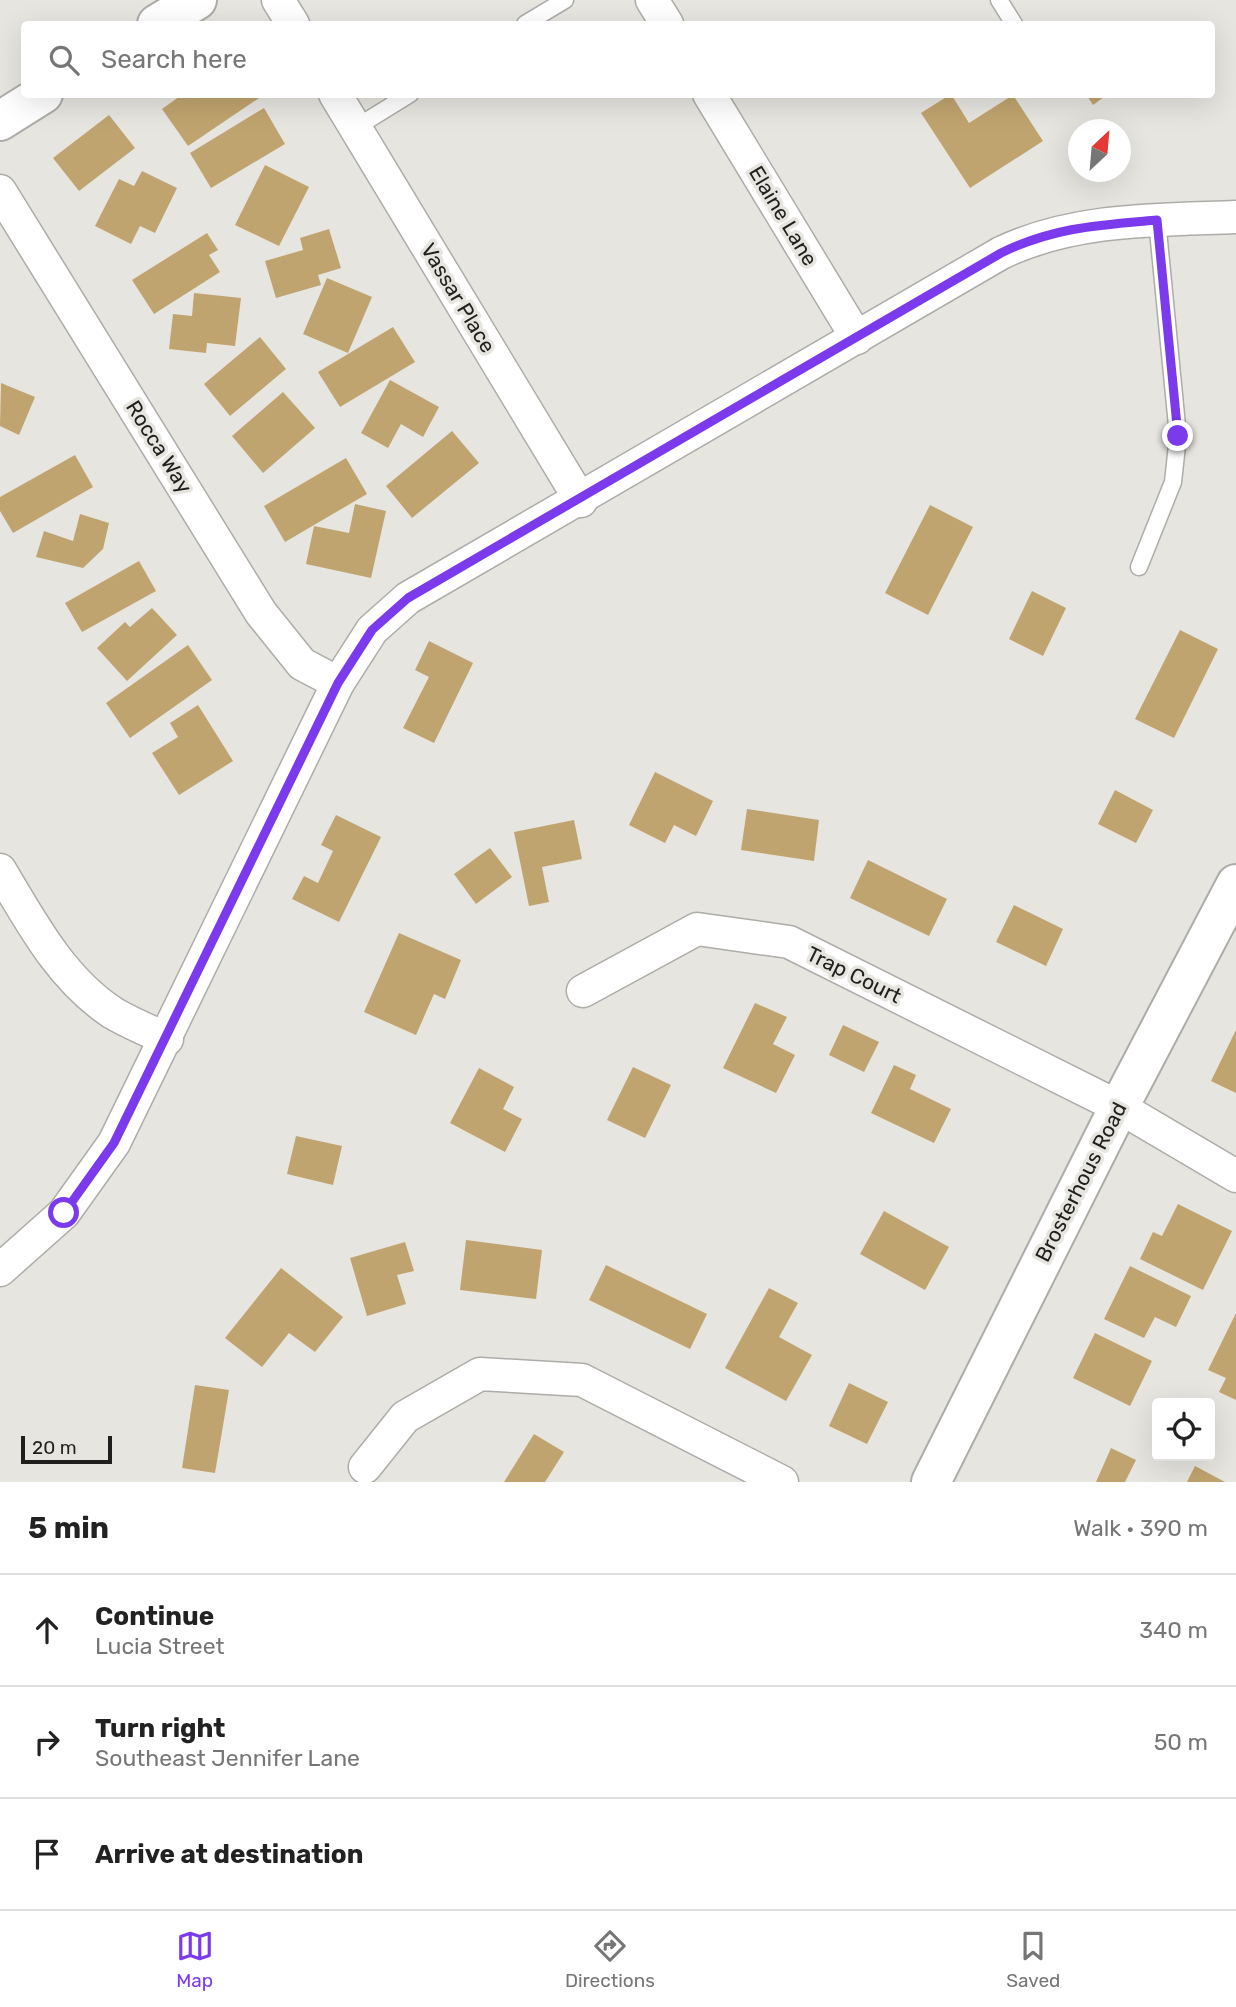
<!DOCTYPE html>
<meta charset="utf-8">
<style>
body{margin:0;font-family:Rubik,sans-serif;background:#f2f2f2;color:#222}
.controls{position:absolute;right:21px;bottom:21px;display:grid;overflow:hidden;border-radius:7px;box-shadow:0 7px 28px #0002}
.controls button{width:63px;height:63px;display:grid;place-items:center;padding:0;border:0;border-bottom:2px solid #e0e0e0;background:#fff;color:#222;font:35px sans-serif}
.compass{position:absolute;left:1068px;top:119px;width:63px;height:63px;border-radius:50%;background:#fff;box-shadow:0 7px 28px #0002;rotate:26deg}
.scale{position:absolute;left:21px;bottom:18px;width:91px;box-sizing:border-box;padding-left:7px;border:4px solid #201f1d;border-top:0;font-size:19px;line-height:24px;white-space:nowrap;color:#201f1d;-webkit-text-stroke:5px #e7e5e0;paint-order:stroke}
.stop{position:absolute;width:21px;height:21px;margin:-16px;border:5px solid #7c3aed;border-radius:50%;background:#fff}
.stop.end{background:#7c3aed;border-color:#fff;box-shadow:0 2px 7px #0008}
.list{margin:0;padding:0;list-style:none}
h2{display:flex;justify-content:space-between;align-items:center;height:91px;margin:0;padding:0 28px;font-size:30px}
h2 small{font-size:23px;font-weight:400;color:#767676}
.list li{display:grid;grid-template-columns:46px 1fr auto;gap:21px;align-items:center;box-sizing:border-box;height:112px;padding:0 28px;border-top:2px solid #e0e0e0}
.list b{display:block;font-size:26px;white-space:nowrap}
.list p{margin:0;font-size:23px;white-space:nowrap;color:#767676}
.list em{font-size:23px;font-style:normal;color:#767676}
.icon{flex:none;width:38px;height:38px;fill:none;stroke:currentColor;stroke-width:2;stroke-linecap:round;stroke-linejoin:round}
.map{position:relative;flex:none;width:1236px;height:1482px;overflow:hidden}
.search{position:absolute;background:#fff;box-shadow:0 7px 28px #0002;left:21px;right:21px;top:21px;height:77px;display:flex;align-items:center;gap:18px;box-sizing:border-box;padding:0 24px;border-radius:7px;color:#767676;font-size:26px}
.sheet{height:427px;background:#fff}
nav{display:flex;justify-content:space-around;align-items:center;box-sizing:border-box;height:98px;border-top:2px solid #e0e0e0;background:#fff;font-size:19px;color:#767676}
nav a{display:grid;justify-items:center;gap:4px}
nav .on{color:#7c3aed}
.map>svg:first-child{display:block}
</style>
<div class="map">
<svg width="1236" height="1482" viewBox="0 0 1236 1482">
<rect width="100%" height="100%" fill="#e7e5e0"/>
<!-- building -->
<g fill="#c0a46f">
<path d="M183 94H265L188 146 162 109Z"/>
<path d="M951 94 969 123 1013 95 1043 141 970 188 921 113Z"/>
<path d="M1086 94H1108L1093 105Z"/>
<path d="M264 108 285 144 211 188 190 153Z"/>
<path d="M109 115 135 148 79 191 53 158Z"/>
<path d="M265 165 309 187 279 246 235 225Z"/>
<path d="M142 171 177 188 155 233 140 226 131 244 95 226 119 179 134 186Z"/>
<path d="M329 229 341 268 318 275 321 285 276 298 265 261 303 250 300 238Z"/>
<path d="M207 233 218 250 209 255 220 272 154 314 132 280Z"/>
<path d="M327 278 372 297 348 353 303 334Z"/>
<path d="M194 293 241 298 235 346 207 343 206 353 169 349 173 314 192 316Z"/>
<path d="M393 327 415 362 340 407 318 372Z"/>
<path d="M260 337 286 369 230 416 204 384Z"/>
<path d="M390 380 439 407 423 437 401 424 388 448 361 433Z"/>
<path d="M1 383 35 397 19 435 0 426Z"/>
<path d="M283 392 315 428 263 473 232 436Z"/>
<path d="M452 431 479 463 412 518 386 486Z"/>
<path d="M75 455 93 487 13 533 0 511V497Z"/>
<path d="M346 458 367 494 285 542 264 506Z"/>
<path d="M355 504 386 511 371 578 306 564 314 526 349 533Z"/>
<path d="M930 505 973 527 928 615 885 593Z"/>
<path d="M80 514 109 523 103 549 83 568 36 557 44 531 73 541Z"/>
<path d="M139 561 156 591 82 632 65 603Z"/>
<path d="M1032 591 1066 608 1043 656 1009 639Z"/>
<path d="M152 608 177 635 127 681 97 648 125 622 130 627Z"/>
<path d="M1180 630 1218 649 1174 738 1135 719Z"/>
<path d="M429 641 473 663 434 743 403 728 429 677 415 670Z"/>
<path d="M188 645 212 680 130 738 106 703Z"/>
<path d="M198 705 233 761 179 795 152 753 178 737 170 723Z"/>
<path d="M655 772 713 801 696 836 674 825 665 843 629 825Z"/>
<path d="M1115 790 1153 810 1136 843 1098 824Z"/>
<path d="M747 809 819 820 814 861 741 850Z"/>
<path d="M336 815 381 837 339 922 292 899 304 876 318 883 333 851 321 845Z"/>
<path d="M574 820 582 859 542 867 549 902 529 906 514 832Z"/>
<path d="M490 848 512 877 476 904 454 874Z"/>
<path d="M868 860 947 899 929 936 850 898Z"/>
<path d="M1014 905 1063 929 1046 966 996 942Z"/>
<path d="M399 933 461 960 445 999 434 994 416 1035 364 1012Z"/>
<path d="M755 1003 787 1017 773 1044 795 1055 776 1093 723 1068Z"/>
<path d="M843 1025 879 1042 864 1072 829 1055Z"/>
<path d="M1236 1030V1093L1211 1081Z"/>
<path d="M894 1065 916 1075 910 1089 951 1109 934 1143 871 1113Z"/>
<path d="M633 1067 671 1085 645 1138 607 1120Z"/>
<path d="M479 1068 514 1087 503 1109 522 1119 505 1152 450 1123Z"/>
<path d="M296 1136 342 1146 333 1185 287 1174Z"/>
<path d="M1178 1204 1232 1231 1203 1290 1140 1259 1153 1232 1162 1236Z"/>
<path d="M884 1211 949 1247 925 1290 860 1254Z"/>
<path d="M466 1240 542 1250 536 1299 460 1290Z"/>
<path d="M405 1242 414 1271 397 1275 406 1304 367 1316 350 1258Z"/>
<path d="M606 1265 707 1314 690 1349 589 1300Z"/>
<path d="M1130 1266 1191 1296 1176 1327 1155 1317 1144 1338 1104 1319Z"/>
<path d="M281 1268 343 1317 315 1352 289 1333 262 1367 225 1338Z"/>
<path d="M769 1288 798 1303 779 1337 812 1355 786 1401 725 1368Z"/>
<path d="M1236 1313V1400L1219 1392 1226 1378 1208 1370Z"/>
<path d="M1095 1333 1152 1361 1130 1406 1073 1378Z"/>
<path d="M849 1383 888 1402 867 1444 829 1426Z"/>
<path d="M195 1385 229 1390 215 1473 182 1468Z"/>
<path d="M534 1434 564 1452 545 1482H504Z"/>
<path d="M1111 1448 1136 1460 1125 1482H1096Z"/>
<path d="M1195 1466 1225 1482H1187Z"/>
</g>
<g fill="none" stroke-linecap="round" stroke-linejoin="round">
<defs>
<g id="service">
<path d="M999 0 1014 24"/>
<path d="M525 24 565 0"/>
<path d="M355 128 410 94"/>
<path d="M1139 567 1173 482 1178 436 1157 220"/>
</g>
<g id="minor">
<path d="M278 0 293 24"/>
<path d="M652 0 667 24"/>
<path d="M335 94 581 501"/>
<path d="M709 94 857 338"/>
<path d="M0 191 261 613 302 664 338 683"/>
<path d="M0 870C31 922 61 979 113 1013 130 1023 149 1031 167 1039"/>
<path d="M583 991 697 929 789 942 1119 1107 1236 1176"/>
<path d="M0 1270 64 1213 114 1143 338 683 372 630 408 598 1001 253C1074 218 1157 220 1236 217"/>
<path d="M365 1467 405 1417 480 1374 582 1380 782 1482"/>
</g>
<g id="tertiary">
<path d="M157 24 197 0"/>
<path d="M0 121 43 94"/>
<path d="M931 1482 1119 1107 1236 884"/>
</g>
</defs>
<!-- service casing -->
<use href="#service" stroke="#aeaca8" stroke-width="19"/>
<!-- minor casing -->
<use href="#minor" stroke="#aeaca8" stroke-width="35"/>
<!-- tertiary casing -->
<use href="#tertiary" stroke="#aeaca8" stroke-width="42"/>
<!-- service -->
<use href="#service" stroke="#fff" stroke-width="16"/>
<!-- minor -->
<use href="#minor" stroke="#fff" stroke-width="32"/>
<!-- tertiary -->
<use href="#tertiary" stroke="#fff" stroke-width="38"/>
</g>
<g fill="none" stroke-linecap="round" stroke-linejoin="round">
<!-- route -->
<path stroke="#7c3aed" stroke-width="9" d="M64 1213 114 1143 338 683 372 630 408 598 1001 253C1054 227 1100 225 1157 220L1178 436"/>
</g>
<g text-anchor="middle" stroke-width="7" stroke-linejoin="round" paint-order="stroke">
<!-- street labels -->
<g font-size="21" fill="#201f1d" stroke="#e7e5e0">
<text transform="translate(783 216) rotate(59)" y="7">Elaine Lane</text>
<text transform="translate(458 298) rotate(59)" y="7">Vassar Place</text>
<text transform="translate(159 447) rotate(58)" y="7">Rocca Way</text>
<text transform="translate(854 975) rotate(26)" y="7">Trap Court</text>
<text transform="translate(1081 1182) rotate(-63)" y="7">Brosterhous Road</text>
</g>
</g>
</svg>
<div class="controls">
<button><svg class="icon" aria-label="locate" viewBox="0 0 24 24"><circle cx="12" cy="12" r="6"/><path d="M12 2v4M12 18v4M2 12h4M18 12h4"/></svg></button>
</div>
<svg class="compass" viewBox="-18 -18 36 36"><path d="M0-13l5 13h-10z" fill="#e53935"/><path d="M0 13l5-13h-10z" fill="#767676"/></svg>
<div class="scale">20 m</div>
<div class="stop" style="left:64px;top:1213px"></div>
<div class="stop end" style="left:1178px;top:436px"></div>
<div class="search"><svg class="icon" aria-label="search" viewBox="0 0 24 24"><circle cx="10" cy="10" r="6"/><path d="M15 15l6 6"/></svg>Search here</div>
</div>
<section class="sheet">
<h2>5 min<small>Walk · 390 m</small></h2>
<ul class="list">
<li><svg class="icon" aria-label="ahead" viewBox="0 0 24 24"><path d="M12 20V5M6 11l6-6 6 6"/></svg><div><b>Continue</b><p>Lucia Street</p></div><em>340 m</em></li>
<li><svg class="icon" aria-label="right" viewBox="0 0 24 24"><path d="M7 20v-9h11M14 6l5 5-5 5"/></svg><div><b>Turn right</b><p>Southeast Jennifer Lane</p></div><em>50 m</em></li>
<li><svg class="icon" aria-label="arrive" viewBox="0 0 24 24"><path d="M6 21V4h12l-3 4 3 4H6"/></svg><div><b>Arrive at destination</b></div></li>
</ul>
</section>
<nav>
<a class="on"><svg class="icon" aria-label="map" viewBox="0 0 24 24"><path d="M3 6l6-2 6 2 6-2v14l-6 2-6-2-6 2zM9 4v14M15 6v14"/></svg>Map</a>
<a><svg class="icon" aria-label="directions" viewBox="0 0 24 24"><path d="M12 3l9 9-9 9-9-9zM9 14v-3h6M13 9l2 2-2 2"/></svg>Directions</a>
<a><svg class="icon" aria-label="saved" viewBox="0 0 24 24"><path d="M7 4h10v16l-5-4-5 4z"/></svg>Saved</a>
</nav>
